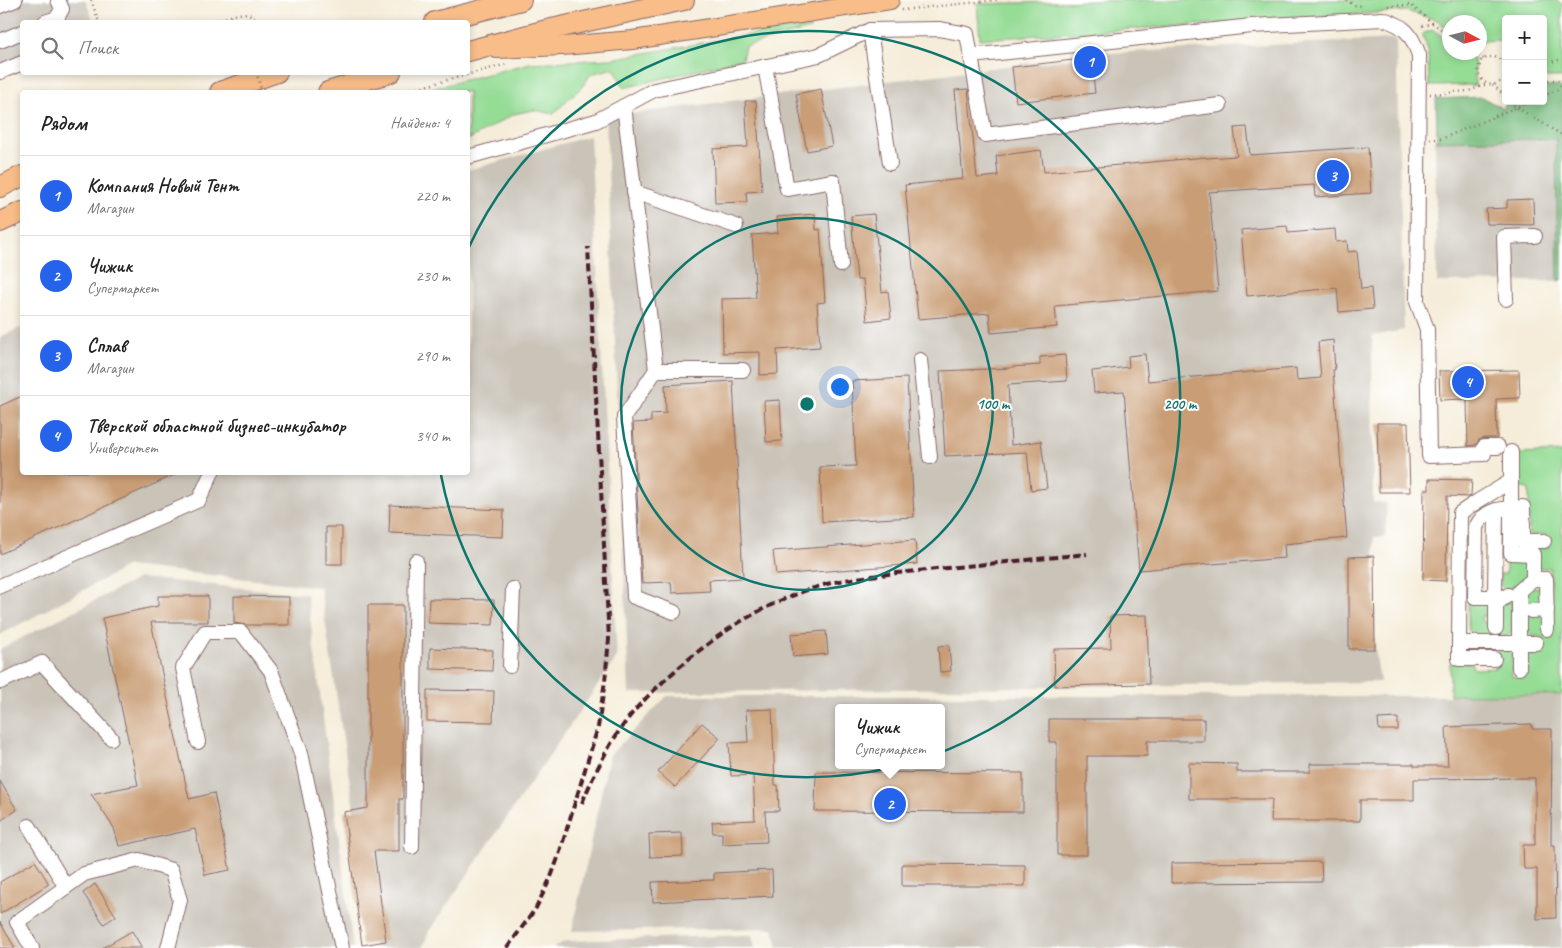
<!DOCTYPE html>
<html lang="ru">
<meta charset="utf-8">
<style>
body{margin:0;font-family:Caveat,sans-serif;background:#f2f2f2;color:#222}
.controls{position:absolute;right:15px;top:15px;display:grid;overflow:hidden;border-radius:5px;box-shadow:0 2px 8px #0003}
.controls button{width:45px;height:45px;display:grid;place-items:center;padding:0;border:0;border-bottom:1px solid #e0e0e0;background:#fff;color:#222;font:25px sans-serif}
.compass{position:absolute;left:1442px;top:15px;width:45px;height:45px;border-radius:50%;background:#fff;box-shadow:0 2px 8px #0003;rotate:97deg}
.you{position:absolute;left:839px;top:386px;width:18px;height:18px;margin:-12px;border:4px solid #fff;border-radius:50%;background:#1a73e8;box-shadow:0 0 0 8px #1a73e833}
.badge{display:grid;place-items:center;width:32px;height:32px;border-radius:50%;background:#2563eb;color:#fff;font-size:16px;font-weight:700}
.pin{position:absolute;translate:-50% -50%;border:2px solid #fff;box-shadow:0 1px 5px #0006}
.popup{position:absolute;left:835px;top:704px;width:110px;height:65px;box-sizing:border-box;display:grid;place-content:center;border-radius:5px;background:#fff;filter:drop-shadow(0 1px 4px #0005);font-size:16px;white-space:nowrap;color:#767676}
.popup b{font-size:19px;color:#222}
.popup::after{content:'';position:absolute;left:50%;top:100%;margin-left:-10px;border:10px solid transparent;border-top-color:#fff}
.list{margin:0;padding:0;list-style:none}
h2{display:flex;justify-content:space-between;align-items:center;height:65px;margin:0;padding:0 20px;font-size:21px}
h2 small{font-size:16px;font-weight:400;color:#767676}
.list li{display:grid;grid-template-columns:32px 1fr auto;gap:15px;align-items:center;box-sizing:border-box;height:80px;padding:0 20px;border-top:1px solid #e0e0e0}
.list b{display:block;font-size:19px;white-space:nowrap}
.list p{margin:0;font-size:16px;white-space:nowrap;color:#767676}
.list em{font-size:16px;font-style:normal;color:#767676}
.icon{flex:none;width:28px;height:28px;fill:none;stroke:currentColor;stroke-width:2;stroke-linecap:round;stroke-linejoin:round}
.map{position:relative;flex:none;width:1562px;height:948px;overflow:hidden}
.search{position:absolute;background:#fff;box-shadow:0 2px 8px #0003;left:20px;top:20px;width:450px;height:55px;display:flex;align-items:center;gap:12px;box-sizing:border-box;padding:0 18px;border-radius:5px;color:#767676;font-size:19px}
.panel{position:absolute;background:#fff;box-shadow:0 2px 8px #0003;left:20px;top:90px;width:450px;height:385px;border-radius:5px}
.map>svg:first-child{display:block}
</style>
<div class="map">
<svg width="1562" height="948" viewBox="0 0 1562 948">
<rect width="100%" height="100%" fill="#fff"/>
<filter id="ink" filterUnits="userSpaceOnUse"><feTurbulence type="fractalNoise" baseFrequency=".02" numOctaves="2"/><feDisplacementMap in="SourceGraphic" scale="10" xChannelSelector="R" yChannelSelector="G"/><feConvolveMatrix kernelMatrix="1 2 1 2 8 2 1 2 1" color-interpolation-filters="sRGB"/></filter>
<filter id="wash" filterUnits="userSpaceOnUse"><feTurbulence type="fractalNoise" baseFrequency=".0096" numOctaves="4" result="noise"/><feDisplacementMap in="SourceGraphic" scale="20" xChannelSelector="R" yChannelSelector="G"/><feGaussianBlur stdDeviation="1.12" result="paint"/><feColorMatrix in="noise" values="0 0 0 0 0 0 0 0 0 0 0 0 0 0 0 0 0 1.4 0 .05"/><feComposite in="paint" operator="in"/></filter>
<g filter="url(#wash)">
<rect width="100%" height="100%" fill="#f5edd9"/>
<!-- industrial -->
<g fill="#c9c3b8" fill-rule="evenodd">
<path d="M0 0H85L94 22H22V67L0 77Z"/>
<path d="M1396 39 1404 330 1372 336 1373 502 1387 503 1385 537H1374L1375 649 1380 682 629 693 606 117 1109 53Z"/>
<path d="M590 136 617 657 429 931 422 948H375L320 587 128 566 0 635V337L22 327V472H468V170Z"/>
<path d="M1556 139 1558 281 1437 282 1435 141Z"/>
<path d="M139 578 307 594 353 948H0V649Z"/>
<path d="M667 696H1562V948H778L773 928 572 931 609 756ZM839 708H941V765H839Z"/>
<path d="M752 935 755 948H553L566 941Z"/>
</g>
<!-- green -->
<g fill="#95dc95" stroke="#707e60">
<path d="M1134 0H1555L1562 4V79L1559 77H1543V19H1506V42L1505 40 1480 41V22H1450L1449 30 1437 20 1406 11 980 39 977 4Z"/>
<path d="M809 24 810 29 745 46 742 59 624 88 614 68 591 74 581 88 568 99 554 114 533 110 514 114 468 140V92H418L530 63 611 59Z"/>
<path d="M1433 30 1449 41 1450 52 1466 53 1474 58 1475 85 1429 86 1428 50 1422 34Z"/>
<path d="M1562 452V695H1450V663H1472L1473 669 1498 668 1499 650H1507L1512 655V677L1526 676V658L1533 650 1540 649V636H1532L1525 628 1524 593 1532 587H1543V614L1552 633 1550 568H1536V548H1548V535H1529V489L1520 488 1517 481V454Z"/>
<path d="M1500 517H1507V557H1529V574L1511 589H1504L1500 585V574H1506V558L1500 557Z"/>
<path d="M1468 601H1492V616H1481L1482 622H1492L1505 602H1512V632L1505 637H1472L1468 630Z"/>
</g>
<!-- forest -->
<path fill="#78bc7e" stroke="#616e54" d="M1558 86 1562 88V280L1558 281 1556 139 1435 141 1437 137 1436 99 1482 97 1503 109 1508 101H1543V87Z"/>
<g id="blocks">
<!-- building -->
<g fill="#c99d74">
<path d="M1091 58 1095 93 1016 102 1012 67Z"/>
<path d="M821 89 832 146 807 151 796 94Z"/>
<path d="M968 89 977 178 998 176 996 156 1041 150 1044 172 1206 157V158L1237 156 1234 128 1247 127 1250 155 1368 147 1371 193 1315 197 1314 185 1209 192 1218 291 1055 306 1057 327 991 333 989 313 918 319 905 185 963 179 955 90Z"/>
<path d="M745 101H756L762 191 746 192 747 202 715 203 713 149 748 147Z"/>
<path d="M1533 199 1534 225 1487 224 1486 209 1507 208V200Z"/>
<path d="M815 214 816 230 820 229 825 302 817 303 820 347 777 350 778 374 760 375V352L723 353 722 299 756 298 752 235 778 233 777 217Z"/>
<path d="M874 214 882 292 888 291 891 318 867 321 863 279 857 280 851 216Z"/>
<path d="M1287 226 1288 233 1335 229 1336 242 1347 241 1348 252 1357 251 1361 289 1371 288 1373 309 1339 312 1337 288 1247 296 1241 230Z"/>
<path d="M1333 340 1335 370H1333L1347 538 1284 544 1285 558 1139 570 1124 391 1094 393 1092 371 1129 367 1128 356 1145 354 1148 381 1296 368 1297 380 1321 378 1318 342Z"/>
<path d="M1065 355 1067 381 1008 385 1011 445 1041 441 1047 488 1031 490 1027 452 945 456 940 371 1011 368V367L1040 365V357Z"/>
<path d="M1519 370 1520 398 1496 399 1497 438H1484L1479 440 1476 445 1468 446 1467 399 1440 400 1439 371Z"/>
<path d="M907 378 914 517 822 522 820 467 856 466 852 381Z"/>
<path d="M733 381 743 578 709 580 710 591 672 593 671 582 642 583 633 423 651 422V414L666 413 665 385Z"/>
<path d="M22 396V472H181L0 554V406Z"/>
<path d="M780 400 782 441 766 442 764 401Z"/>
<path d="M1377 423H1408L1410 492H1379Z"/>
<path d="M1429 479 1472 480 1471 495 1469 497 1447 496 1446 581 1423 580 1424 490H1429Z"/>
<path d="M390 505 504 510 503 537 389 533Z"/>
<rect x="326" y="527" width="16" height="37"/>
<path d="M915 540 917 564 776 575 773 551Z"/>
<path d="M1374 556 1375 649H1349V557Z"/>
<path d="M158 596H208V622H151L189 799 214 793 230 870 205 875 195 829 119 846 114 828 91 794 138 785 102 618 158 606Z"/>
<path d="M234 596 289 597V625H246L234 623Z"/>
<path d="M429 599 494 600 493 625 428 623Z"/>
<path d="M368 605H403V799H399V851H374L386 941 362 945 344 812 368 808Z"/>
<path d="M1147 615 1149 684 1055 686 1054 649 1111 648 1110 616Z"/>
<path d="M826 631 828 654 793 657 791 634Z"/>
<path d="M949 645 951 671 940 672 938 646Z"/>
<path d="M430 648 493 650 492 671 430 669Z"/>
<path d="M427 690 494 691 493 722 427 721Z"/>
<path d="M772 709 775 785H778L779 811H765L767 842 722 844V833H713L712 822 755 820 753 775 731 776 729 743 748 742 746 710Z"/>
<path d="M1398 718V730H1379L1378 719Z"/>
<path d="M1049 719H1204V741H1147V756H1087V855H1057V742H1049Z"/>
<path d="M702 723 720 738 675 787 658 772Z"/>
<path d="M1532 724V729H1552L1551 845H1555L1556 918 1537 919V869H1524L1523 845H1535V778L1414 779V800H1360V821H1271L1272 799H1189V763L1237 764V772H1310V764H1414V766H1448L1446 727Z"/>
<path d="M816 772 1023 773V812L815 811Z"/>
<path d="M0 781 17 810 0 821Z"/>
<path d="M682 833 683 856 650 857 649 834Z"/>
<path d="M35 861 49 884 0 914V882Z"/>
<path d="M1321 862 1322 882 1171 883V863Z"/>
<path d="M902 864 1025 865V886H902Z"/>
<path d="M772 870 773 896 653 902 652 882 714 880V873Z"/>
<path d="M95 884 116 916 104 924 83 893Z"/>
<path d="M0 922 15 948H0Z"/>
<path d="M132 931 142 948H102Z"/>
</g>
</g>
</g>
<g filter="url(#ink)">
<use href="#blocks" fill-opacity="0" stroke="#866768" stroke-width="1"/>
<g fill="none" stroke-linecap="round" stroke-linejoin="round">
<defs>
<g id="minor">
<path d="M0 6 15 0"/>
<path d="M45 22 57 18 62 9 58 0"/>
<path d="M870 30 890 163"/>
<path d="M0 41 22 32"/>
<path d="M971 56 1252 26 1383 19C1405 26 1411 33 1419 55L1417 302 1427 329 1429 456 1484 454V447H1498"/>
<path d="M765 66 787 189 833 181 841 265"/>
<path d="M0 72 22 63"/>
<path d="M624 106 656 370H743"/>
<path d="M468 157 596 121 654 90 819 55 870 30 939 29 967 34 985 135 1220 105"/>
<path d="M634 192 736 226"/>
<path d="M1506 299 1504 237 1535 236"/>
<path d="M920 360 930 457"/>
<path d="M656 370 624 417 634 597 674 612"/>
<path d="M1511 481V452"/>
<path d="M0 586 199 500 212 472"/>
<path d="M1495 597 1496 510"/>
<path d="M1504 597H1475L1476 527C1485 508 1504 508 1523 507V541H1544"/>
<path d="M1531 611 1547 610"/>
<path d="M1496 628V604L1508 595"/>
<path d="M1459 643V659H1494"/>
<path d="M1536 643H1459L1460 513 1478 501 1511 481V553L1533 554V579H1546L1547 629"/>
<path d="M510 666 513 589"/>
<path d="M1519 668V591L1533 579"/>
<path d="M0 682 42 663 111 738"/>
<path d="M198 742 183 668 205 632H241L271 671 301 753 342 948"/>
<path d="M29 826 66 887"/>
<path d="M412 847 416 561"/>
<path d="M32 948 17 922 84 874 139 860 171 870 180 900 168 948"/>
</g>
<path id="major" d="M497 49 562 46 633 40 890 0"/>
<g id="highway">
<path d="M435 22 521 0"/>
<path d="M468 51 547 30 684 0"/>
<path d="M220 92 277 72"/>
<path d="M328 92 391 72"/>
<path d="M0 187 22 176"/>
<path d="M0 222 22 212"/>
</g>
</defs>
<!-- minor casing -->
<use href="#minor" stroke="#866768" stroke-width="16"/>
<!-- major casing -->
<use href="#major" stroke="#866768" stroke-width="20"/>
<!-- highway casing -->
<use href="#highway" stroke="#866768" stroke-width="22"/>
<!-- path -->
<g stroke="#866768" stroke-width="2.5" stroke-dasharray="1 4" stroke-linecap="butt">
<path d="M91 0 99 22"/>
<path d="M1346 0 1354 5 1363 6"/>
<path d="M1388 6 1411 5 1432 23 1419 27"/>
<path d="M901 10 997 0"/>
<path d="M211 22 238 14 247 13 264 22"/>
<path d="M1432 23 1450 35"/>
<path d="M1475 52 1484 59"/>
<path d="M1543 61 1551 62 1562 59"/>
<path d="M1506 68C1501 56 1491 54 1481 61L1478 72C1482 87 1498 89 1506 75"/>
<path d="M1543 80H1558L1562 83"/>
<path d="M1493 85 1506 97"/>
<path d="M403 92 507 64"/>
<path d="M1430 94 1469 91 1487 84"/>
<path d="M1543 96 1557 90 1562 84"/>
<path d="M1510 101 1516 107 1562 135"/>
<path d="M1430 139H1441L1531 101"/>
</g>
<!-- minor -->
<use href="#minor" stroke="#fff" stroke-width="14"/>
<!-- major -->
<use href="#major" stroke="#f8bd89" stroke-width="18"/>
<!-- highway -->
<use href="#highway" stroke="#f8bd89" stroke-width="20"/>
<!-- rail -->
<g stroke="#4a1f2b" stroke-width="4" stroke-dasharray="8 4" stroke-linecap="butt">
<path d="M582 803C594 774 608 745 627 720 638 705 652 692 666 679 715 634 766 600 831 583 865 575 902 573 936 569 987 564 1037 559 1087 554"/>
<path d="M507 948 536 908 551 877 558 858 598 727 605 681 609 639 588 247"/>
</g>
<!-- path-bridge -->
<path stroke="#866768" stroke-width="2.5" stroke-dasharray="1 4" stroke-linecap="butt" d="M256 72 262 92"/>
</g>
</g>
<!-- distance rings -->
<g fill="none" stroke="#0f766e" stroke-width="2.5">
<circle cx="807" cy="404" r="186"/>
<path d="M468 249A373 373 0 1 1 441 475"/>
</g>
<circle cx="807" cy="404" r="8" fill="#0f766e" stroke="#fff" stroke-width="2.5"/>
<g font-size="15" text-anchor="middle" font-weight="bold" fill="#0f766e" stroke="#fff" stroke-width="4" stroke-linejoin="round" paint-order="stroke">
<text x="993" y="409">100 m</text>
<text x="1180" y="409">200 m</text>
</g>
</svg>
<div class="controls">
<button>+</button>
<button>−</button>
</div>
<svg class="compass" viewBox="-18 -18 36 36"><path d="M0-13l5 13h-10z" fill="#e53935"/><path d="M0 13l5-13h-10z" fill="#767676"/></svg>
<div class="you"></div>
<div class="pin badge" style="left:1090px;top:62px">1</div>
<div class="pin badge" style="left:890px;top:804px">2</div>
<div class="popup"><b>Чижик</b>Супермаркет</div>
<div class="pin badge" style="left:1333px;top:176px">3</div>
<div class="pin badge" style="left:1468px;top:382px">4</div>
<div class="search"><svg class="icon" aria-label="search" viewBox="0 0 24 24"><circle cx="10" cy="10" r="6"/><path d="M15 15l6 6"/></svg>Поиск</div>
<section class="panel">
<h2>Рядом<small>Найдено: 4</small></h2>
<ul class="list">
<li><span class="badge">1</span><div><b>Компания Новый Тент</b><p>Магазин</p></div><em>220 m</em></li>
<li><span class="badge">2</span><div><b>Чижик</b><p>Супермаркет</p></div><em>230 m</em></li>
<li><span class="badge">3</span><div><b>Сплав</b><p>Магазин</p></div><em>290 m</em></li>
<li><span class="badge">4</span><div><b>Тверской областной бизнес-инкубатор</b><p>Университет</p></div><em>340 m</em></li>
</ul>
</section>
</div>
